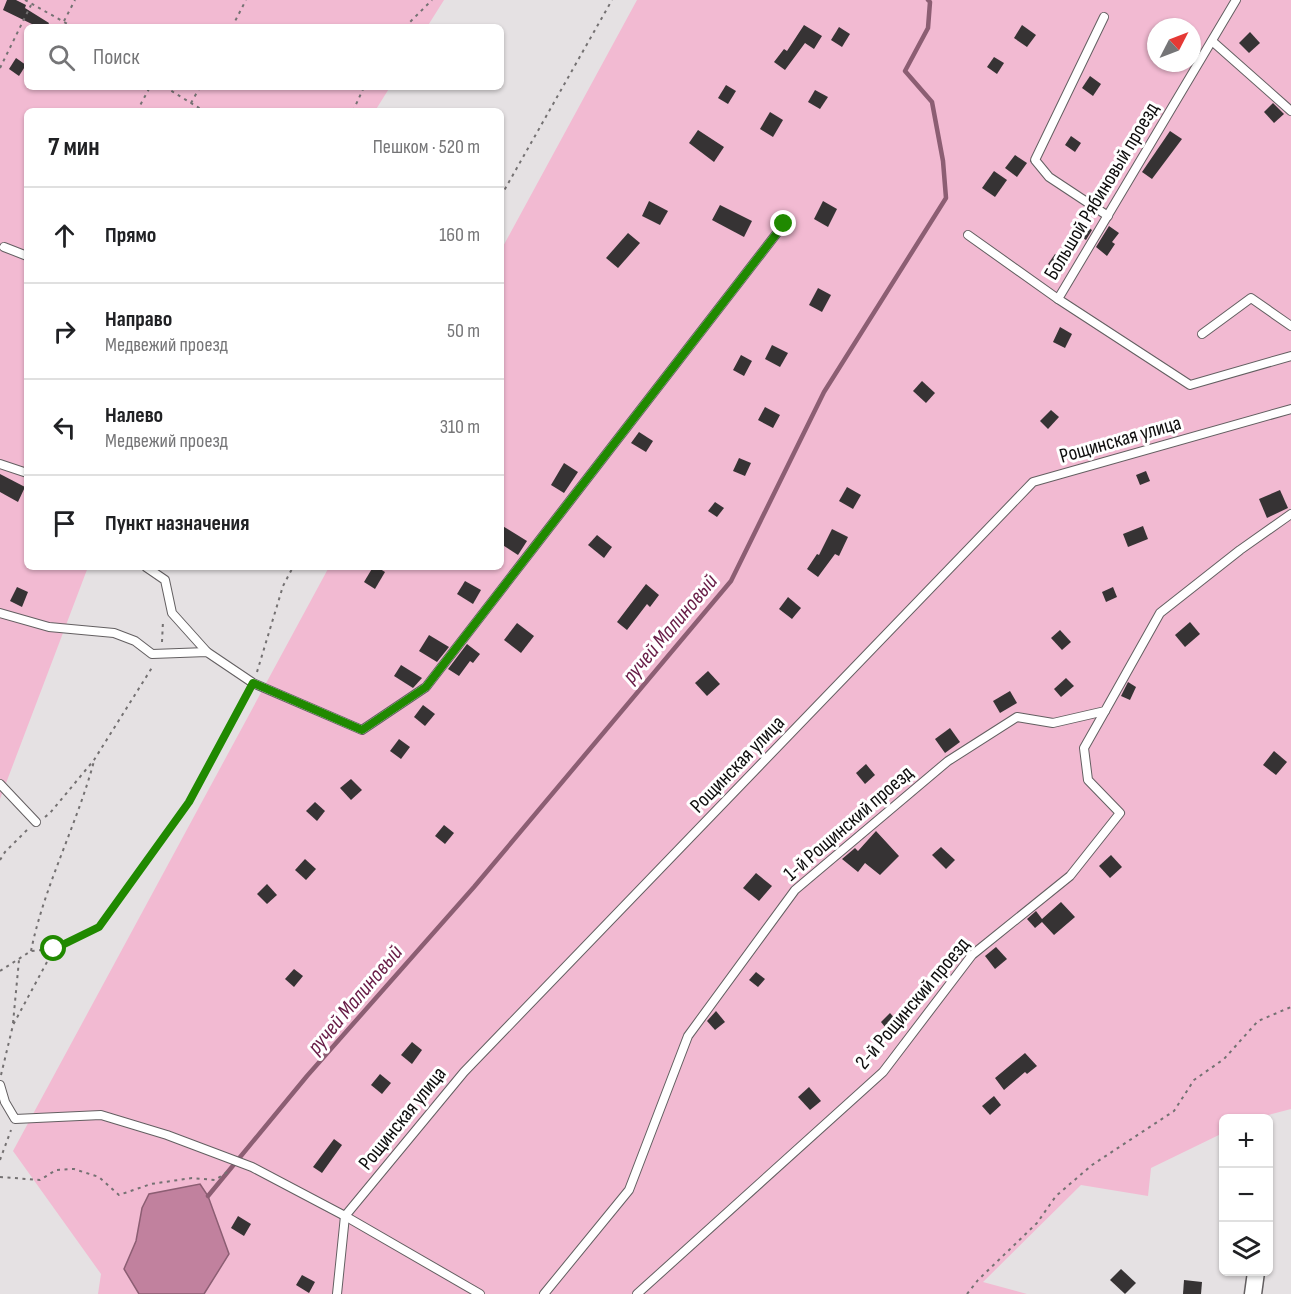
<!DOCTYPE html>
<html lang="ru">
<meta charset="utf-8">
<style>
body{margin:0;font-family:"Sofia Sans Condensed",sans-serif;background:#f6f6f6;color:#202124}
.controls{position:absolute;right:18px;bottom:18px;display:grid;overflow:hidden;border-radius:9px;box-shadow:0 2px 4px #0004}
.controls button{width:54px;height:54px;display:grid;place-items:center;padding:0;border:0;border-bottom:2px solid #e0e0e0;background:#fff;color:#202124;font:30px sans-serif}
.compass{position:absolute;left:1147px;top:18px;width:54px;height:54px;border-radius:50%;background:#fff;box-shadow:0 2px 4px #0004;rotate:48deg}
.stop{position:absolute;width:18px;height:18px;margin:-14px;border:4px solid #208900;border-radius:50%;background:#fff}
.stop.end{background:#208900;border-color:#fff;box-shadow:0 2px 6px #0008}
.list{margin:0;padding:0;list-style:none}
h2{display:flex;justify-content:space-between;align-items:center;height:78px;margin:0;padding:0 24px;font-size:26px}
h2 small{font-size:20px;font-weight:400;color:#757577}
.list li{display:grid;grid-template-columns:39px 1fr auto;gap:18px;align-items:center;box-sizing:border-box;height:96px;padding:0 24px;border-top:2px solid #e0e0e0}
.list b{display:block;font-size:22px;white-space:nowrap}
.list p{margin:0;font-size:20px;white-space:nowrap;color:#757577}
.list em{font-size:20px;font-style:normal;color:#757577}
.icon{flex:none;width:33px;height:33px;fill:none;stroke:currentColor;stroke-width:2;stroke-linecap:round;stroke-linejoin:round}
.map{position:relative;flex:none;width:1291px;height:1294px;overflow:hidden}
.search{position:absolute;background:#fff;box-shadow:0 2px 4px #0004;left:24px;top:24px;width:480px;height:66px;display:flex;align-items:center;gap:15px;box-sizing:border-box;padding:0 21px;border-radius:9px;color:#757577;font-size:22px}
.panel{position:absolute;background:#fff;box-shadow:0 2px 4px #0004;left:24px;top:108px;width:480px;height:462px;border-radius:9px}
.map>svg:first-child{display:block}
</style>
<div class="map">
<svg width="1291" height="1294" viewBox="0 0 1291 1294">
<rect width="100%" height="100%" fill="#e5e1e3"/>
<!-- green -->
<g fill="#f2bad2" fill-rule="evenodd">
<path d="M0 0H444L427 27H27V87H390L375 111H27V567H88L0 799Z"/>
<path d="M637 0H1291V1109L1257 1118H1224L1223 1133 1151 1168 1148 1196 1081 1185 983 1282 1027 1294H98L101 1274 13 1151 329 567H501V250ZM1156 27H1192V63H1156Z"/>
</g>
<!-- water -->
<path fill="#c1819e" stroke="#8c5e73" stroke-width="1.5" d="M200 1184 208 1196 229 1254 204 1294H139L124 1269 136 1241 142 1208 149 1194Z"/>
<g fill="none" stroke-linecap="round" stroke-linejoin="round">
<!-- stream -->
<path stroke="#8c5e73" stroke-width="4.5" d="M208 1196 307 1076 474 887 731 581 824 392 946 198 943 161 932 102 905 71 928 28 930 2 928 0"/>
</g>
<!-- building -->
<g fill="#363334">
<path d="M7 0H16L26 5 25 8 49 23 47 27H38L3 10Z"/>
<path d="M804 25 822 36 814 49 805 43 785 70 774 62 784 49 787 51Z"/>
<path d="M1022 25 1036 35 1027 47 1014 38Z"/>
<path d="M839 27 850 34 842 47 831 40Z"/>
<path d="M1250 32 1260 43 1249 53 1239 43Z"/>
<path d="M994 57 1004 63 997 74 987 67Z"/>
<path d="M16 58 26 65 19 76 9 69Z"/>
<path d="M1090 76 1101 84 1093 96 1082 88Z"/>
<path d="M726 85 736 91 728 104 718 98Z"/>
<path d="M815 90 828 97 820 109 808 102Z"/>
<path d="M1273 103 1284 114 1274 123 1264 112Z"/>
<path d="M770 112 783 120 773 137 760 129Z"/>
<path d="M698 130 724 147 714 162 689 143Z"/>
<path d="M1170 131 1182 139 1152 179 1142 172Z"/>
<path d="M1071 136 1081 143 1075 152 1065 145Z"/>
<path d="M1015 155 1027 163 1017 177 1005 168Z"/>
<path d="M994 171 1007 180 995 197 982 188Z"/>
<path d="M649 201 668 211 660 225 642 216Z"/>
<path d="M823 201 837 209 828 227 814 219Z"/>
<path d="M720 205 752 221 744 237 712 220Z"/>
<path d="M1082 223 1092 230 1086 240 1075 233Z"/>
<path d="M1109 226 1119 233 1112 242 1115 244 1107 256 1096 247Z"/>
<path d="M628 233 640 243 618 268 606 258Z"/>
<path d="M1055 254 1064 260 1057 270 1048 264Z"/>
<path d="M818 288 831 295 822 312 809 305Z"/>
<path d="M1060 327 1072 334 1065 348 1053 342Z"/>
<path d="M772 345 788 353 780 367 765 359Z"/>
<path d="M741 355 752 361 744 376 733 370Z"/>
<path d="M922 381 935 393 926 403 913 391Z"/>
<path d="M765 407 780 415 773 428 758 420Z"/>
<path d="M1051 410 1059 417 1048 429 1040 421Z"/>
<path d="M639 432 653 441 646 452 631 443Z"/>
<path d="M739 458 751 463 745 476 733 471Z"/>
<path d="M564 463 578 472 564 493 551 485Z"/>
<path d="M1146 471 1150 481 1140 485 1136 475Z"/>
<path d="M0 474 25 487 18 502 0 492Z"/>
<path d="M847 487 861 495 853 509 839 501Z"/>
<path d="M1280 490 1288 508 1267 518 1259 499Z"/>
<path d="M715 502 724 508 717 517 708 511Z"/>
<path d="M501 525 527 541 518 555 501 544Z"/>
<path d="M1143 526 1148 539 1128 547 1123 534Z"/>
<path d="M832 529 848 537 839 556 835 554 818 577 807 569 817 554 819 555Z"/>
<path d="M597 535 612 547 604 558 588 545Z"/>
<path d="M373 567H377L385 572 375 589 364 582Z"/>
<path d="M465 581 481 590 473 604 457 594Z"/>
<path d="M646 584 659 595 650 607 647 604 627 630 617 622Z"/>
<path d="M17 587 28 592 22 607 10 601Z"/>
<path d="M1113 587 1117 597 1106 602 1102 592Z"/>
<path d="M788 597 801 608 792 619 779 609Z"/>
<path d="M1190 622 1200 634 1185 647 1175 635Z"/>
<path d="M517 623 534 636 521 653 504 640Z"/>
<path d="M1060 630 1071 642 1062 650 1051 638Z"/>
<path d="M429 635 449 647 437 662 419 651Z"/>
<path d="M467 644 480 654 473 663 470 661 459 676 448 669Z"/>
<path d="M401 665 422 678 413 688 394 676Z"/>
<path d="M708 671 720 684 707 696 695 683Z"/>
<path d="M1066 678 1074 686 1061 697 1054 689Z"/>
<path d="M1128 682 1136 687 1130 700 1121 696Z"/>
<path d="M1010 691 1017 703 1000 713 993 701Z"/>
<path d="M423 705 435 714 425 726 414 717Z"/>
<path d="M950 728 960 742 945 753 935 739Z"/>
<path d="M399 739 410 747 401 759 390 751Z"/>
<path d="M1274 751 1287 762 1276 775 1263 765Z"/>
<path d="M866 764 875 775 865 784 856 773Z"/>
<path d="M351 779 362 790 351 800 340 788Z"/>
<path d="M315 802 325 811 317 821 306 811Z"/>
<path d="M444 825 454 833 445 844 435 836Z"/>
<path d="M876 831 899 856 880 875 865 863 858 872 842 859 855 848 858 851Z"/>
<path d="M941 847 955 860 946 869 932 855Z"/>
<path d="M1111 855 1122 867 1110 878 1099 866Z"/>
<path d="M305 859 316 869 306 880 295 870Z"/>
<path d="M756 873 772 886 759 901 743 888Z"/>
<path d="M267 884 277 895 267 904 257 894Z"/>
<path d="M1061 902 1075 917 1054 935 1042 922 1035 928 1027 919 1036 911 1042 919Z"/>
<path d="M996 947 1007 959 995 969 985 956Z"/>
<path d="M294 969 303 976 294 987 285 979Z"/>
<path d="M756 972 765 979 758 987 749 980Z"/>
<path d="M716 1011 725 1022 715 1030 707 1021Z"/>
<path d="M890 1013 899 1023 889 1032 881 1022Z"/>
<path d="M412 1042 422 1050 412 1064 401 1055Z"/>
<path d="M1025 1053 1037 1066 1027 1074 1025 1072 1004 1090 995 1078Z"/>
<path d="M380 1074 391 1083 382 1094 371 1085Z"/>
<path d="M809 1087 821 1101 810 1110 798 1097Z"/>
<path d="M994 1096 1001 1105 990 1115 982 1106Z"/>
<path d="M334 1139 342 1145 322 1173 313 1167Z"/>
<path d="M238 1216 251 1224 244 1236 231 1228Z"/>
<path d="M1121 1269 1136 1283 1125 1294 1110 1280Z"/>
<path d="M302 1275 315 1282 309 1293 296 1285Z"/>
<path d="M1184 1280 1202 1282 1201 1294H1183Z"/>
</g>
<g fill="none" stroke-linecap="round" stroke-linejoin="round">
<defs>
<g id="service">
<path d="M1236 0 1058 299 1190 385 1291 356"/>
<path d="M1104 17 1035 160 1049 177 1108 216"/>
<path d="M1212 41 1291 111"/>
<path d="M968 235 1058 299"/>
<path d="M4 247 27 256"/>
<path d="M1202 334 1251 298 1291 326"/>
<path d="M0 464 27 473"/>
<path d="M146 567 165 580 172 613 207 652"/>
<path d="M0 613 49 627 114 633 135 641 152 654 207 652 253 683 362 730 426 687 784 224"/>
<path d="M0 784 36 822"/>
<path d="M0 1085 5 1102 15 1119 101 1115 167 1135 252 1167 345 1216 480 1294"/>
<path d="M337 1294 345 1216 464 1072 1033 482 1291 409"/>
<path d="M544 1294 629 1190 688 1036 795 890 948 761 1017 717 1053 723 1105 711 1160 613 1240 550 1291 514"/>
<path d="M637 1294 883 1072 972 955 1070 876 1120 813 1088 780 1084 748 1105 711"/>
</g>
<path id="minor" d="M1253 1294 1256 1272"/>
</defs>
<!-- service casing -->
<use href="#service" stroke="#635f61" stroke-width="10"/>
<!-- minor casing -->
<use href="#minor" stroke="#635f61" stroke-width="19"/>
<!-- path -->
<g stroke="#747172" stroke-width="2" stroke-dasharray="3 4.5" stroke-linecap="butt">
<path d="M25 0 73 27"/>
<path d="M64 21 75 0"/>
<path d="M232 27 246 0"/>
<path d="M405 27 432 0"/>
<path d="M0 68 31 5"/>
<path d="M165 87 204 111"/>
<path d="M191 103 200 87"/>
<path d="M137 111 150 87"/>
<path d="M353 111 364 87"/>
<path d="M501 196 612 0"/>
<path d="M162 642 163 621"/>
<path d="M257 672 283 586 293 567"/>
<path d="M45 817 50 813 94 760 153 666"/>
<path d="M0 860 5 852 28 829"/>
<path d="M31 951C44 886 77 825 94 761"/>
<path d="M0 971 31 951 54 949 99 927 189 802 248 693"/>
<path d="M13 1023 19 960"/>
<path d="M1 1075 13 1025 54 949"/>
<path d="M0 1160 11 1130"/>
<path d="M0 1177 40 1180 56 1170 74 1169 99 1177 119 1195 151 1184 192 1178 215 1180 229 1171"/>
<path d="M967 1294 978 1280 1037 1223 1056 1196 1092 1165 1174 1111 1194 1080 1224 1059 1258 1021 1291 1007"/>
</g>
<!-- service -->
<use href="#service" stroke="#fff" stroke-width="8"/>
<!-- minor -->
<use href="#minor" stroke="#fff" stroke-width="16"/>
</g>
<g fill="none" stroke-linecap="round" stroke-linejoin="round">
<!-- route -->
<path stroke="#208900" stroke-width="8" d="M54 949 99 927 189 802 253 683 362 730 426 687 784 224"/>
</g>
<g text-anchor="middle" stroke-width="6" stroke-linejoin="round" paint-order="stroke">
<!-- street labels -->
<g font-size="21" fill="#0f0e0e" stroke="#fff">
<text transform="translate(1101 191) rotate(-59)" y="7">Большой Рябиновый проезд</text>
<text transform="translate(1120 439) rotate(-16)" y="7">Рощинская улица</text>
<text transform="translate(737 764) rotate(-46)" y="7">Рощинская улица</text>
<text transform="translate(848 823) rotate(-41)" y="7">1-й Рощинский проезд</text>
<text transform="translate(912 1003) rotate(-50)" y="7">2-й Рощинский проезд</text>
<text transform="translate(402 1118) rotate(-51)" y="7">Рощинская улица</text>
</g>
<!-- water labels -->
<g font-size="22" font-style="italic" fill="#681c46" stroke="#fff">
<text transform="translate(669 628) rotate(-50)" y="8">ручей Малиновый</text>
<text transform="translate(354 999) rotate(-50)" y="8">ручей Малиновый</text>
</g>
</g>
</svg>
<div class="controls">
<button>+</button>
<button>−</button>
<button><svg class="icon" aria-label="layers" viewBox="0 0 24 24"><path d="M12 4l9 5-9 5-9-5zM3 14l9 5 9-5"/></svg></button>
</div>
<svg class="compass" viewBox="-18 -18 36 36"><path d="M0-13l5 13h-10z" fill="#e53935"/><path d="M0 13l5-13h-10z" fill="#757577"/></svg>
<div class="stop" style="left:54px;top:949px"></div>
<div class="stop end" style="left:784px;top:224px"></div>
<div class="search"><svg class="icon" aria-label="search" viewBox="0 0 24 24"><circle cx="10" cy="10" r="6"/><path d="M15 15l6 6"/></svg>Поиск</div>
<section class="panel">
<h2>7 мин<small>Пешком · 520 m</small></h2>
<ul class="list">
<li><svg class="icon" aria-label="ahead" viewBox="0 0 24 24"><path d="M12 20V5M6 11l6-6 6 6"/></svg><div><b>Прямо</b></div><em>160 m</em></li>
<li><svg class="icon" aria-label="right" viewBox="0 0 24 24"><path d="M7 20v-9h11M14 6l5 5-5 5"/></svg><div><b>Направо</b><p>Медвежий проезд</p></div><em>50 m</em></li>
<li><svg class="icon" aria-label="left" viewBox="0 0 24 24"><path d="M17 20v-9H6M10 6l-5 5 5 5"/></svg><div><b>Налево</b><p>Медвежий проезд</p></div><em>310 m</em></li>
<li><svg class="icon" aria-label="arrive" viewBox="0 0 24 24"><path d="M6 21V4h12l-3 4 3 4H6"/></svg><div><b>Пункт назначения</b></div></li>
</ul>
</section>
</div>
